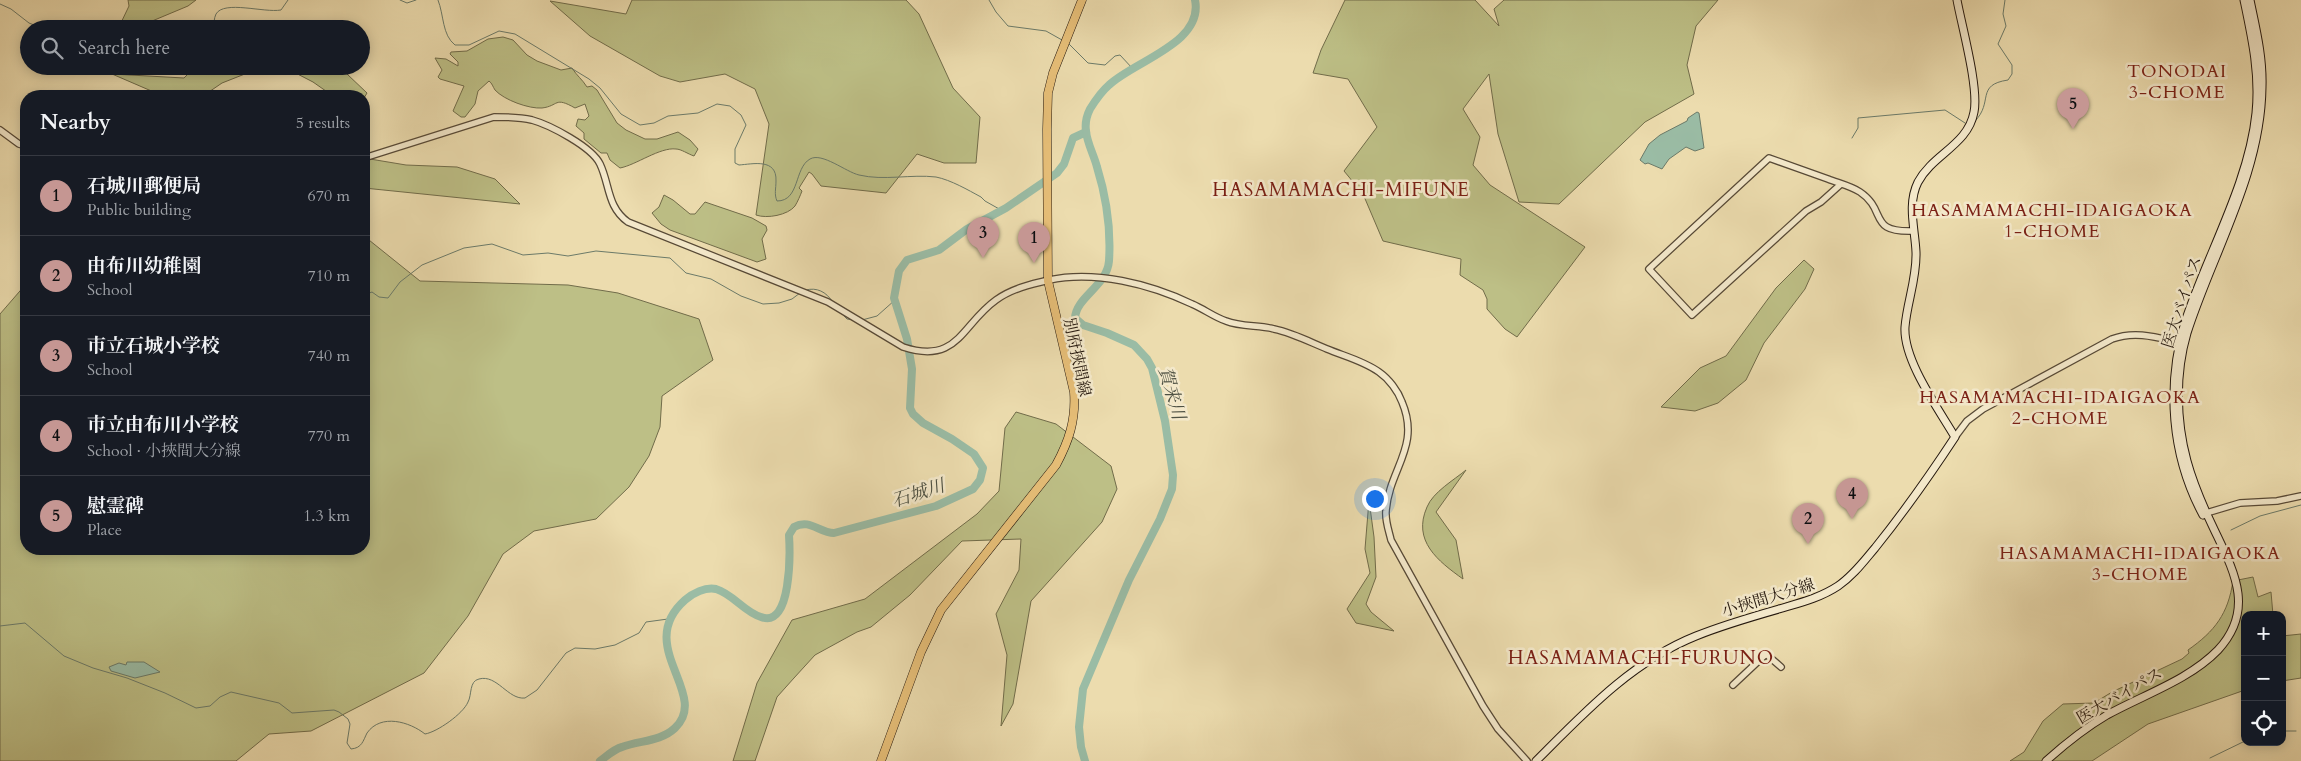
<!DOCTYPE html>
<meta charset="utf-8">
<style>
body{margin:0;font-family:Cardo,"Noto Serif JP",serif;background:#242831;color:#f1f3f6}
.controls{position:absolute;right:15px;bottom:15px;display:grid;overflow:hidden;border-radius:10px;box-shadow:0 2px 12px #0003}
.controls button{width:45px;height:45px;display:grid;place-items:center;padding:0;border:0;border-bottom:1px solid #363941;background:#171b24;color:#f1f3f6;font:25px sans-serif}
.you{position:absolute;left:1374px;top:498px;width:18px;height:18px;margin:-12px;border:4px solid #fff;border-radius:50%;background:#1a73e8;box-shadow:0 0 0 8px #1a73e833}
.badge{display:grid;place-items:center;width:32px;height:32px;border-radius:50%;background:#c59692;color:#111;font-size:16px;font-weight:700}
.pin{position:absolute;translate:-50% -41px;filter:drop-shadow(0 1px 2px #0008)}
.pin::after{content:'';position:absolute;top:26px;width:18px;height:15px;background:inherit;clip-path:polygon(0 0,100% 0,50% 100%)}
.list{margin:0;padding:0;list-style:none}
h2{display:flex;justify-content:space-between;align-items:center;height:65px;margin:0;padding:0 20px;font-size:21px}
h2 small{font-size:16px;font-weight:400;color:#9ea1a6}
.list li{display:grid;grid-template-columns:32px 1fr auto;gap:15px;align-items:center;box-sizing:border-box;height:80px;padding:0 20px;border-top:1px solid #363941}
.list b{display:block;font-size:19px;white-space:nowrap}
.list p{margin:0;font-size:16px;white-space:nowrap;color:#9ea1a6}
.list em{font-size:16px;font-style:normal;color:#9ea1a6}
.icon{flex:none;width:28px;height:28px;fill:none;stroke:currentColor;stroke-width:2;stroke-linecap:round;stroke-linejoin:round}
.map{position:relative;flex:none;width:2301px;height:761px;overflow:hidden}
.search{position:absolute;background:#171b24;box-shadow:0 2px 12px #0003;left:20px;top:20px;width:350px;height:55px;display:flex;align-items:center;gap:12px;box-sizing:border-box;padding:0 18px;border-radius:28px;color:#9ea1a6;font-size:19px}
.panel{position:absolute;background:#171b24;box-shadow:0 2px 12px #0003;left:20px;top:90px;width:350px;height:465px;border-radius:20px}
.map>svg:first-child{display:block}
</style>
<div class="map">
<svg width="2301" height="761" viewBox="0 0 2301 761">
<rect width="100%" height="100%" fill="#ecdcae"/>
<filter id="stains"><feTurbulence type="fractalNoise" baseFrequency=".004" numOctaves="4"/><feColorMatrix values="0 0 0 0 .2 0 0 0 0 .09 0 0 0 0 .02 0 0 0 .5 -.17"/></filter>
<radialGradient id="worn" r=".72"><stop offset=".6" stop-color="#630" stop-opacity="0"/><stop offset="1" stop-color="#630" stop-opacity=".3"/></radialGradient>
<!-- green -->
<g fill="#bdbf86" stroke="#716c4a">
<path d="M128 0H196L188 6 133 29H118L129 6Z"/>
<path d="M632 0H906L919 14 953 88 980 117 976 163H944L917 154 886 193 821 186 812 174 809 172 799 188 802 191C800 196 798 201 795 206 788 215 767 219 756 215L769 124 755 89 725 74 680 82 660 76 590 36 550 1 626 14Z"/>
<path d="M1345 0H1475L1499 26 1494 9 1504 0H1718L1696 26 1687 65 1694 94 1645 122 1559 204 1519 202 1498 134 1489 74 1463 109 1480 137 1473 165 1490 185 1585 247 1517 337 1505 329 1487 309V299L1483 290 1460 275 1461 259 1383 241 1363 194 1344 171 1377 127 1348 79 1313 73 1321 50Z"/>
<path d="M503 37 513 40 527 55 537 61 561 70 572 68C577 76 582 79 587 87L592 86 597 90 617 123 626 130 645 139H657L678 132 690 140 698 149 694 156C688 154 681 149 676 149 660 147 636 165 620 168L610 160 607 153H601L584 139V133L576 126 578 119 585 120 589 116 585 104 575 108C554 96 559 106 542 108 529 109 504 100 495 90 493 87 492 83 489 81L478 91 475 104 465 117H461L453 111 464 86 440 79 438 77 442 70 435 58 446 59 458 66V62L450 54 451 52 467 51 488 39Z"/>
<path d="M196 66H344L347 74 367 93 364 98 333 96 313 82 284 67 255 70 222 83 203 96H163L112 74 184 78Z"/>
<path d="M364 158 406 165 457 167 495 179 520 204 364 188Z"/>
<path d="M664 195 673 200 690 214H695L705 202 752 218 766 226 767 230 762 239 766 259 757 262 670 230 661 224 652 213 659 207Z"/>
<path d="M364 236 420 281 568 285 618 293 699 319 713 360 662 396 660 427 649 456 629 487 596 519 534 531 503 554 468 616 424 673 311 731 269 734 236 761H0V314L26 284V549H364Z"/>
<path d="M1804 260 1814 269 1805 289 1764 343 1746 380 1718 403 1695 411 1661 407 1700 368 1726 356 1776 288Z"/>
<path d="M1016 412 1056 424 1111 466 1117 489 1102 522 1031 601 1013 704 1001 726 1007 655 996 614 1019 570 1021 539 962 541 910 595 871 627 857 632 815 655 794 678 777 697 755 761H733L757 683 792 620 865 599 977 514 999 491 1005 428Z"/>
<path d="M1466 470 1436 512 1456 540 1463 579C1438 561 1412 541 1427 507 1433 492 1454 480 1466 470Z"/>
<path d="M1369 500 1374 537 1376 577 1366 604 1371 612 1394 631 1356 623 1347 609 1370 573 1365 549Z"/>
<path d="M2253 577 2258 597 2271 592 2273 615H2245V690L2148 724 2092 761H2010L2024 752 2043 721 2063 704 2094 703 2112 692 2182 659 2189 653 2188 650C2215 631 2228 614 2233 581Z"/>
<path d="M2301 634V678L2282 681V636Z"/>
</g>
<!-- water -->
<g fill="#9abca5" stroke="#6b7a69">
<path d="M1697 112 1699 113 1704 148 1695 151 1686 147 1669 159 1662 169 1648 163 1645 164 1640 160 1649 144 1660 135 1687 121 1688 118Z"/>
<path d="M127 662H144L160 672 135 678 111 671 109 667 119 663 126 665Z"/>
</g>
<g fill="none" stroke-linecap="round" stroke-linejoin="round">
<!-- stream -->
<g stroke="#6b7a69" stroke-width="1">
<path d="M400 0 407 3 416 0"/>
<path d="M438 0C444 15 442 35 455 45H469L499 31 515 34 589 79 600 88 621 114 640 125 654 123 668 116 698 113 717 104 730 106 741 115 746 125 735 149V163L739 165C753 164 777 158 776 181 776 189 774 194 777 201 800 201 794 168 810 159 822 152 846 172 859 175 884 181 911 174 936 177 951 180 968 190 981 197L985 201 1001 210"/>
<path d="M989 0 996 12 1008 26 1046 31 1062 40"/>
<path d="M0 4 11 9 29 23 44 29"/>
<path d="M213 29C214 24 214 18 216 14 224 0 264 13 281 10L288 0"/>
<path d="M1068 43 1088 63 1105 65 1115 56 1120 55 1133 69"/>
<path d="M66 66 74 72 111 66"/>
<path d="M1975 121C1994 102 1975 85 2008 80L2012 74V65L1998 44 2006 26 2003 14 2005 0"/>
<path d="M1852 138 1858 128V118L1945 110 1965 123"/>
<path d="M806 290C817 287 826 292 832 301"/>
<path d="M364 295 372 292 379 297 388 298 400 282 422 265 464 248 492 244 523 255 548 253 568 256 596 251 670 258 686 273 711 279 741 296 763 304 779 303 792 299 800 293"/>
<path d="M840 312 847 319 853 320"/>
<path d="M862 320 877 316 895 300"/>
<path d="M2231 530 2260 516 2301 505"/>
<path d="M0 626 25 623 64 656 93 668 127 678 165 693 196 708 210 706 220 697 231 692 279 703 292 713 334 710 339 712 348 719 350 724 347 743 351 749C362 748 363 741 367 733 381 713 410 722 425 734 437 732 463 714 468 702 472 695 469 681 479 679 497 674 508 700 525 698L537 690 566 653 575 648 595 649 615 645 639 633 646 622 668 619"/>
<path d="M2282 731H2296"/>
<path d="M2210 758 2245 741"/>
</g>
<!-- river -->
<g stroke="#9abca5" stroke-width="8">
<path d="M600 761C607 756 614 749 622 747 640 740 660 742 675 728 711 694 633 646 685 600 693 593 705 587 716 589 733 594 744 612 761 617 792 629 790 551 789 535L794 527C810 518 819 533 834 533L936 506 973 489 980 480 983 468 974 454 952 439 923 423 913 414 910 408 912 369 907 339 894 298 899 271 907 260 939 250 967 229 1006 208 1057 173 1064 164 1073 138 1086 132"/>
<path d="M1085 761 1081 747 1079 727 1083 689 1129 580 1160 519 1172 489 1173 475 1165 421 1152 368 1147 359 1134 345 1107 333 1083 325 1075 318C1076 297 1107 286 1109 261 1111 230 1106 196 1097 167 1094 155 1087 143 1086 131 1085 124 1087 115 1090 109 1095 101 1102 91 1109 85 1134 61 1204 43 1195 0"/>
</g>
<defs>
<g id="tertiary">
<path d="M0 130 19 144 26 146"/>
<path d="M364 158 494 117C507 117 519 117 532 120 550 125 592 147 600 164 610 185 607 207 628 222L828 302 903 347C958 365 961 325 996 300 1011 289 1031 284 1049 280 1095 270 1150 284 1192 304 1204 309 1214 317 1226 321 1241 327 1259 325 1274 329 1293 333 1310 342 1327 349 1344 356 1364 361 1379 372 1389 379 1398 391 1402 402 1421 447 1389 469 1386 511 1385 521 1389 531 1391 540L1483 706 1498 729 1527 761"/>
<path d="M1841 184 1821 202 1806 211 1692 315 1649 269 1769 158C1789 165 1808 172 1828 179 1838 183 1851 186 1860 192 1888 211 1867 233 1914 231"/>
<path d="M1955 437 1967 421 1983 409 2112 339C2136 330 2159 338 2182 343"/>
<path d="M2203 514 2240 503 2277 501 2301 496"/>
<path d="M1733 685 1766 654 1781 667"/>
</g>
<g id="secondary">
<path d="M2203 515C2171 456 2166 386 2185 322 2207 255 2249 183 2256 113 2260 74 2252 38 2244 0"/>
<path d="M1536 761C1584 713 1631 662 1696 636 1723 625 1751 617 1779 609 1799 603 1820 598 1838 586 1853 576 1864 561 1875 548 1904 512 1930 475 1955 437 1938 408 1903 360 1905 327 1907 302 1917 278 1916 252 1915 229 1907 204 1918 182 1933 154 1968 145 1974 112 1979 88 1962 27 1957 0"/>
<path d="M2046 761C2065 744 2085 728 2107 715 2143 695 2189 680 2218 650 2257 608 2232 568 2212 525 2202 504 2193 483 2187 461 2176 420 2175 374 2187 333 2213 252 2261 174 2262 87 2263 57 2256 29 2250 0"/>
</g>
<path id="primary" d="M881 761 921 652 941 610 1056 465C1069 441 1076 420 1074 392L1048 281 1047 129 1048 93 1053 73 1082 0"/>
</defs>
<!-- tertiary casing -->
<use href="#tertiary" stroke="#574936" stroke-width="8"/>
<!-- secondary casing -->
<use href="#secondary" stroke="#25180e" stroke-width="9"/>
<!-- primary casing -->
<use href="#primary" stroke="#25180e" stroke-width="9"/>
<!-- tertiary -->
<use href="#tertiary" stroke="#f3e8ca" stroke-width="5.5"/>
<!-- secondary -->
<use href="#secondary" stroke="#f3e8ca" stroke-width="7"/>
<!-- primary -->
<use href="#primary" stroke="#e6be77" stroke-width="8"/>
</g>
<g text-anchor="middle" stroke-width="5" stroke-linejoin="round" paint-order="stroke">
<!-- street labels -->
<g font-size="16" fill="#25180e" stroke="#f3e8ca">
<text transform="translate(2181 302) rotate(-72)" y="6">医大バイパス</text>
<text transform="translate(1078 357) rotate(78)" y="6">別府挾間線</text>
<text transform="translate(1768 597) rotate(-17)" y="6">小挾間大分線</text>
<text transform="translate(2119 695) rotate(-30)" y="6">医大バイパス</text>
</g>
<!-- neighbourhood labels -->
<g font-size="18" letter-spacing="1" fill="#7a1f14" stroke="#f3e8ca">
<text x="2177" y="77">TONODAI<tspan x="2177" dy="21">3-CHOME</tspan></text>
<text x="2052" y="216">HASAMAMACHI-IDAIGAOKA<tspan x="2052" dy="21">1-CHOME</tspan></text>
<text x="2060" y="403">HASAMAMACHI-IDAIGAOKA<tspan x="2060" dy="21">2-CHOME</tspan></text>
<text x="2140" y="559">HASAMAMACHI-IDAIGAOKA<tspan x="2140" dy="21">3-CHOME</tspan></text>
</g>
<!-- water labels -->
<g font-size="18" font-style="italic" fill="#4e5143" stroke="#f3e8ca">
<text transform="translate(1172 393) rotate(74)" y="6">賀来川</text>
<text transform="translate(918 493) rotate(-18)" y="6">石城川</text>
</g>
<!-- quarter labels -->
<g font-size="19" letter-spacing="1" fill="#7a1f14" stroke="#f3e8ca">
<text x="1341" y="196">HASAMAMACHI-MIFUNE</text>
<text x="1641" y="664">HASAMAMACHI-FURUNO</text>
</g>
</g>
<rect width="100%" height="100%" filter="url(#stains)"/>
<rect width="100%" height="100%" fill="url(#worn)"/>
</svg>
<div class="controls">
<button>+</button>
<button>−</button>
<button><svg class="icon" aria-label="locate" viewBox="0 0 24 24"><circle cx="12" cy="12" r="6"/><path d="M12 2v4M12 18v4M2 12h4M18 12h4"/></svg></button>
</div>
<div class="you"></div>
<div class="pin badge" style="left:1034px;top:263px">1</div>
<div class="pin badge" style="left:1808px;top:544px">2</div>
<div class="pin badge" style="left:983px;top:258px">3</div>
<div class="pin badge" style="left:1852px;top:519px">4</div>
<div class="pin badge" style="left:2073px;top:129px">5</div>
<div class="search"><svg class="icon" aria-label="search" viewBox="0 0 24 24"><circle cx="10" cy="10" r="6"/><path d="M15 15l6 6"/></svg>Search here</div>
<section class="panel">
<h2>Nearby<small>5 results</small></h2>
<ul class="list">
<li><span class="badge">1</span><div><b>石城川郵便局</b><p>Public building</p></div><em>670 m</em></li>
<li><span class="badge">2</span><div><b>由布川幼稚園</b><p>School</p></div><em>710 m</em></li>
<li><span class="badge">3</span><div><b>市立石城小学校</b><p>School</p></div><em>740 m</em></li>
<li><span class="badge">4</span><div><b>市立由布川小学校</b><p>School · 小挾間大分線</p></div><em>770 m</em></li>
<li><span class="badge">5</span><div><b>慰霊碑</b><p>Place</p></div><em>1.3 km</em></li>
</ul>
</section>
</div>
